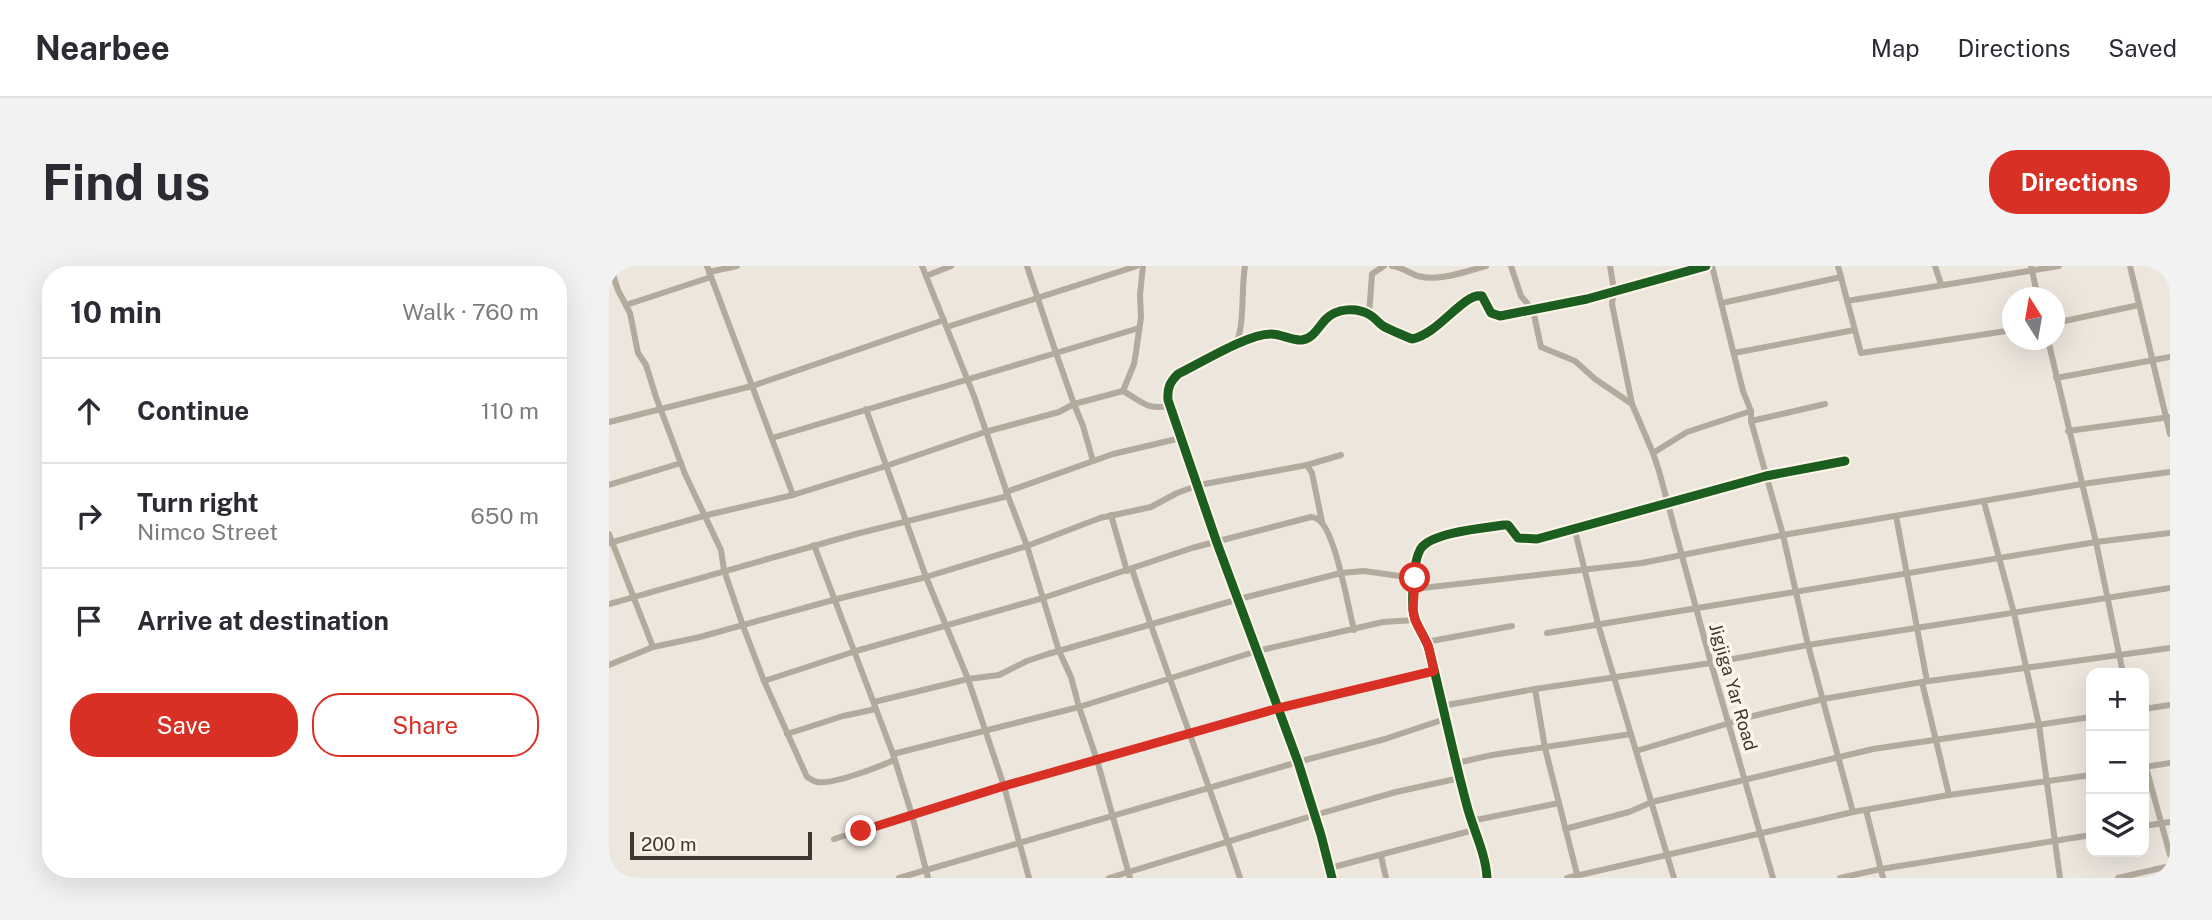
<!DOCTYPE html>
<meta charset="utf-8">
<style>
body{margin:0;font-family:"Public Sans",sans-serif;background:#f2f2f3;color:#2b2b33}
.controls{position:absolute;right:21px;bottom:21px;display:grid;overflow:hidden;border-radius:14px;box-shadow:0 7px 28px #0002}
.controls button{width:63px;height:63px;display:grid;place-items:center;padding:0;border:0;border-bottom:2px solid #e1e1e2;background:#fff;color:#2b2b33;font:35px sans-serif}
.compass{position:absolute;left:1393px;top:21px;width:63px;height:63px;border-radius:50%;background:#fff;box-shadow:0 7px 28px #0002;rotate:349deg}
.scale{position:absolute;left:21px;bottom:18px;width:182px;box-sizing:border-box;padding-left:7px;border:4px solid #3c3731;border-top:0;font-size:19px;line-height:24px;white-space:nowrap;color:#3c3731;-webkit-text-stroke:5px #fef5e8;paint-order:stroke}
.stop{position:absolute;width:21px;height:21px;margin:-16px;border:5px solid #d93025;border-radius:50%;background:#fff}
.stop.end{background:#d93025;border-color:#fff;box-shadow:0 2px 7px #0008}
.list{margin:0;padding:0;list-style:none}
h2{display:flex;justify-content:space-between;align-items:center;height:91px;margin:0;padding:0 28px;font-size:30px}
h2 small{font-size:23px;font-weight:400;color:#7c7c81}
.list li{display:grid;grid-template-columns:46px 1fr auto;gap:21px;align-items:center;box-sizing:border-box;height:105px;padding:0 28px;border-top:2px solid #e1e1e2}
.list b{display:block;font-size:26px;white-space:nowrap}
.list p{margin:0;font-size:23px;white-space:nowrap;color:#7c7c81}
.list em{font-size:23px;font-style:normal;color:#7c7c81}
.actions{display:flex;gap:14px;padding:21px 28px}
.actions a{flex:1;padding:16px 0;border:2px solid #d93025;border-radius:28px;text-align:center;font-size:24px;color:#d93025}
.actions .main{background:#d93025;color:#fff}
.icon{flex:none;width:38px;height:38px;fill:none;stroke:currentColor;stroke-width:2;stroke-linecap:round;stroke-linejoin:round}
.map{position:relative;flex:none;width:1561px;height:612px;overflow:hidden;border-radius:28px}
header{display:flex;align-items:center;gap:42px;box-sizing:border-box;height:98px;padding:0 35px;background:#fff;border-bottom:2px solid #e1e1e2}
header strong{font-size:33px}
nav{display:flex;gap:38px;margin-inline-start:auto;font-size:24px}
.intro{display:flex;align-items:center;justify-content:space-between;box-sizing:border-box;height:168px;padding:0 42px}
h1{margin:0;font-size:49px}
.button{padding:18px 32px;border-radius:28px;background:#d93025;color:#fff;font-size:24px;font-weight:700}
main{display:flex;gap:42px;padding:0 42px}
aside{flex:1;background:#fff;border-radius:28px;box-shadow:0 7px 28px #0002}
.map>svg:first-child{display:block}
</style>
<header>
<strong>Nearbee</strong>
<nav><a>Map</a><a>Directions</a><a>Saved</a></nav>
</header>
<div class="intro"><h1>Find us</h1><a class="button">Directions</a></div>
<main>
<aside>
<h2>10 min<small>Walk · 760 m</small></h2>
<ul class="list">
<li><svg class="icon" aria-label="ahead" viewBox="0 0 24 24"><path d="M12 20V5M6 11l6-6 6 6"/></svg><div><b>Continue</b></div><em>110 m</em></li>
<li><svg class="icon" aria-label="right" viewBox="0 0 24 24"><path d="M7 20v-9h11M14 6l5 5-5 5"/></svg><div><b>Turn right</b><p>Nimco Street</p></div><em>650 m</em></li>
<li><svg class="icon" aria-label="arrive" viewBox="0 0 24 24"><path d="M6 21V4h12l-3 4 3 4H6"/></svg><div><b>Arrive at destination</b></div></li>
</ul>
<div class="actions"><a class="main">Save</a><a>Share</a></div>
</aside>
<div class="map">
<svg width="1561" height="612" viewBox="0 0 1561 612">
<rect width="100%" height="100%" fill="#ece6dd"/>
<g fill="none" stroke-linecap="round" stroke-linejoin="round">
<!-- minor -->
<g stroke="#b1aa9d" stroke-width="6">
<path d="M1 0 9 24 21 47 29 87 37 99 47 131 76 208 112 284 115 304 134 360 155 415 198 511C202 513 204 515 208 516 223 519 270 501 285 494"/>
<path d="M98 0 184 229"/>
<path d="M313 0 365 130 399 230 418 280 450 385 462 411 470 441 488 494 521 612"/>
<path d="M783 0C793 1 800 7 809 10 831 16 857 5 877 0"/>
<path d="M902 0 912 30 924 44 932 81 966 95 986 113 1023 138 1044 187 1050 205 1102 397 1164 612"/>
<path d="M1001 0 1005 24 1003 38 1023 138"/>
<path d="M1103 0 1134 125 1142 145V155L1174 269 1199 379 1244 546"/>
<path d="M1229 0 1252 87 1404 64"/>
<path d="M1326 0 1332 18"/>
<path d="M1422 0 1429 32"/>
<path d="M1521 0 1561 168"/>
<path d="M100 6 128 0"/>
<path d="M317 10 342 0"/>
<path d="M1238 35 1450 0"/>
<path d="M1113 37 1232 11"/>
<path d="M17 39 102 11"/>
<path d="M760 49 763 8 775 0"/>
<path d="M1446 57 1530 39"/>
<path d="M338 61 528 0"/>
<path d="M1439 74 1487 276 1514 407"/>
<path d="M627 78C636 58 632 23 636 0"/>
<path d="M1125 87 1245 64"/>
<path d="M1447 112 1561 91"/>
<path d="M514 125 525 98 527 86 532 51 531 29 534 0"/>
<path d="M257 143 317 311 359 413 395 520 420 612"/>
<path d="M1142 155 1216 138"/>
<path d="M0 156 143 120 335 54"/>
<path d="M1459 165 1561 151"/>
<path d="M163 172 447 87 418 0"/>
<path d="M1044 187 1078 166 1142 145"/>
<path d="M484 195 474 160 465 138 514 125C534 136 537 144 561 140"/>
<path d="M698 199 703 207 713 256"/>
<path d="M0 219 72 197"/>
<path d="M397 226 504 188 572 172"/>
<path d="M1375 236 1405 347 1430 459 1451 612"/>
<path d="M502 249 518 305"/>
<path d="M1287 250 1318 415"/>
<path d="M965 261 989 358 1065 612"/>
<path d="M0 268 44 381"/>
<path d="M0 277 94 250 184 229 274 201 376 166 450 146 465 138 447 87 530 62"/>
<path d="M205 279 284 488 303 549 319 612"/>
<path d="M523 303C557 407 597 508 631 612"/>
<path d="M805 323 1033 297 1174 269 1473 218 1561 206"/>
<path d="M0 338 247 268 399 230"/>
<path d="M938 367 1487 276 1561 267"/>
<path d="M817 376 903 360"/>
<path d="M0 399 44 381 91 371 224 334 317 311 418 280 491 252 542 241 568 227 590 219 698 199 732 189"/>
<path d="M155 415 247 385 434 332 583 282 702 251C707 252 708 252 712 256 727 271 739 340 745 364"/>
<path d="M1313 416 1340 529"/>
<path d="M926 423 936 482 969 612"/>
<path d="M265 436 359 413 390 409 418 395 439 388 630 333 732 307 755 305 805 312"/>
<path d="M833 440 926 423 1102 397 1199 379 1561 322"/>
<path d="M1535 443 1561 439"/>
<path d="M178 468 234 450 267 443"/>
<path d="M1027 485 1144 450 1214 433 1313 416 1561 382"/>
<path d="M284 488 470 441 648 385 774 356 806 354"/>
<path d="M1535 494 1561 589"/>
<path d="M848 497 883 489 1022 468"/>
<path d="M1535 501 1561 497"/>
<path d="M1257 544 1274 612"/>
<path d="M862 555 950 537"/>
<path d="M1535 560 1561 556"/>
<path d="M956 563 1020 546 1043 536 1264 483 1482 451"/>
<path d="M225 573 395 520 670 442 825 405"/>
<path d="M772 590 777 612"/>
<path d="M721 602 865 564"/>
<path d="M290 612 689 496 776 473 836 453"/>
<path d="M500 612 706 549 787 526 851 512"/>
<path d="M723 612 712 569 689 496 608 277 559 134C558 122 561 116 569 108 592 97 638 68 662 68 673 68 683 75 693 74 705 72 709 61 717 53 728 42 748 41 761 49 766 52 770 57 774 60 783 65 794 69 803 73 830 68 855 26 873 30L882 47 891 50 978 33 1097 0"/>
<path d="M878 612C877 588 864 563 858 540 844 488 833 435 820 383 816 369 805 359 804 344 803 329 804 292 813 281 826 266 875 262 895 259H899L909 272 928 273 1157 210 1236 195"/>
<path d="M958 612 1244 546 1340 529 1482 509"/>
<path d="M1231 612 1272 603 1482 569"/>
<path d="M1509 612 1561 600"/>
</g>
<defs>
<g id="cycleway">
<path d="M723 612 712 569 689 496 608 277 559 134C558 122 561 116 569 108 592 97 638 68 662 68 673 68 683 75 693 74 705 72 709 61 717 53 728 42 748 41 761 49 766 52 770 57 774 60 783 65 794 69 803 73 830 68 855 26 873 30L882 47 891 50 978 33 1097 0"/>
<path d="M878 612C877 588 864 563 858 540 844 488 833 435 820 383 816 369 805 359 804 344 803 329 804 292 813 281 826 266 875 262 895 259H899L909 272 928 273 1157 210 1236 195"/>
</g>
</defs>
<!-- cycleway casing -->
<use href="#cycleway" stroke="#fef5e8" stroke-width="13"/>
<!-- cycleway -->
<use href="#cycleway" stroke="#1b5e20" stroke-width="9"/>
</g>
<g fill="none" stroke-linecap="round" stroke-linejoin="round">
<!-- route -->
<path stroke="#d93025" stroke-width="9" d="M252 565 395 520 670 442 825 405 819 379 806 354 804 344 806 312"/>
</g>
<g text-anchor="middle" stroke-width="7" stroke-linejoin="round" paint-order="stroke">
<!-- street labels -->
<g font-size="18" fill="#3c3731" stroke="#fef5e8">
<text transform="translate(1124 421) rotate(74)" y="6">Jigjiga Yar Road</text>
</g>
</g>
</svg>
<div class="controls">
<button>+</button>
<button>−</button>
<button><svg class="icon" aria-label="layers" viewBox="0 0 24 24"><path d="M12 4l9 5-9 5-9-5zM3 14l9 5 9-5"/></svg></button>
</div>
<svg class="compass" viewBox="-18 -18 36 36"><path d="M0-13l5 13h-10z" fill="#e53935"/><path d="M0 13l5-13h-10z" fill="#7c7c81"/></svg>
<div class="scale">200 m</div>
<div class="stop" style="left:806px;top:312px"></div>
<div class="stop end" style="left:252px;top:565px"></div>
</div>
</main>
